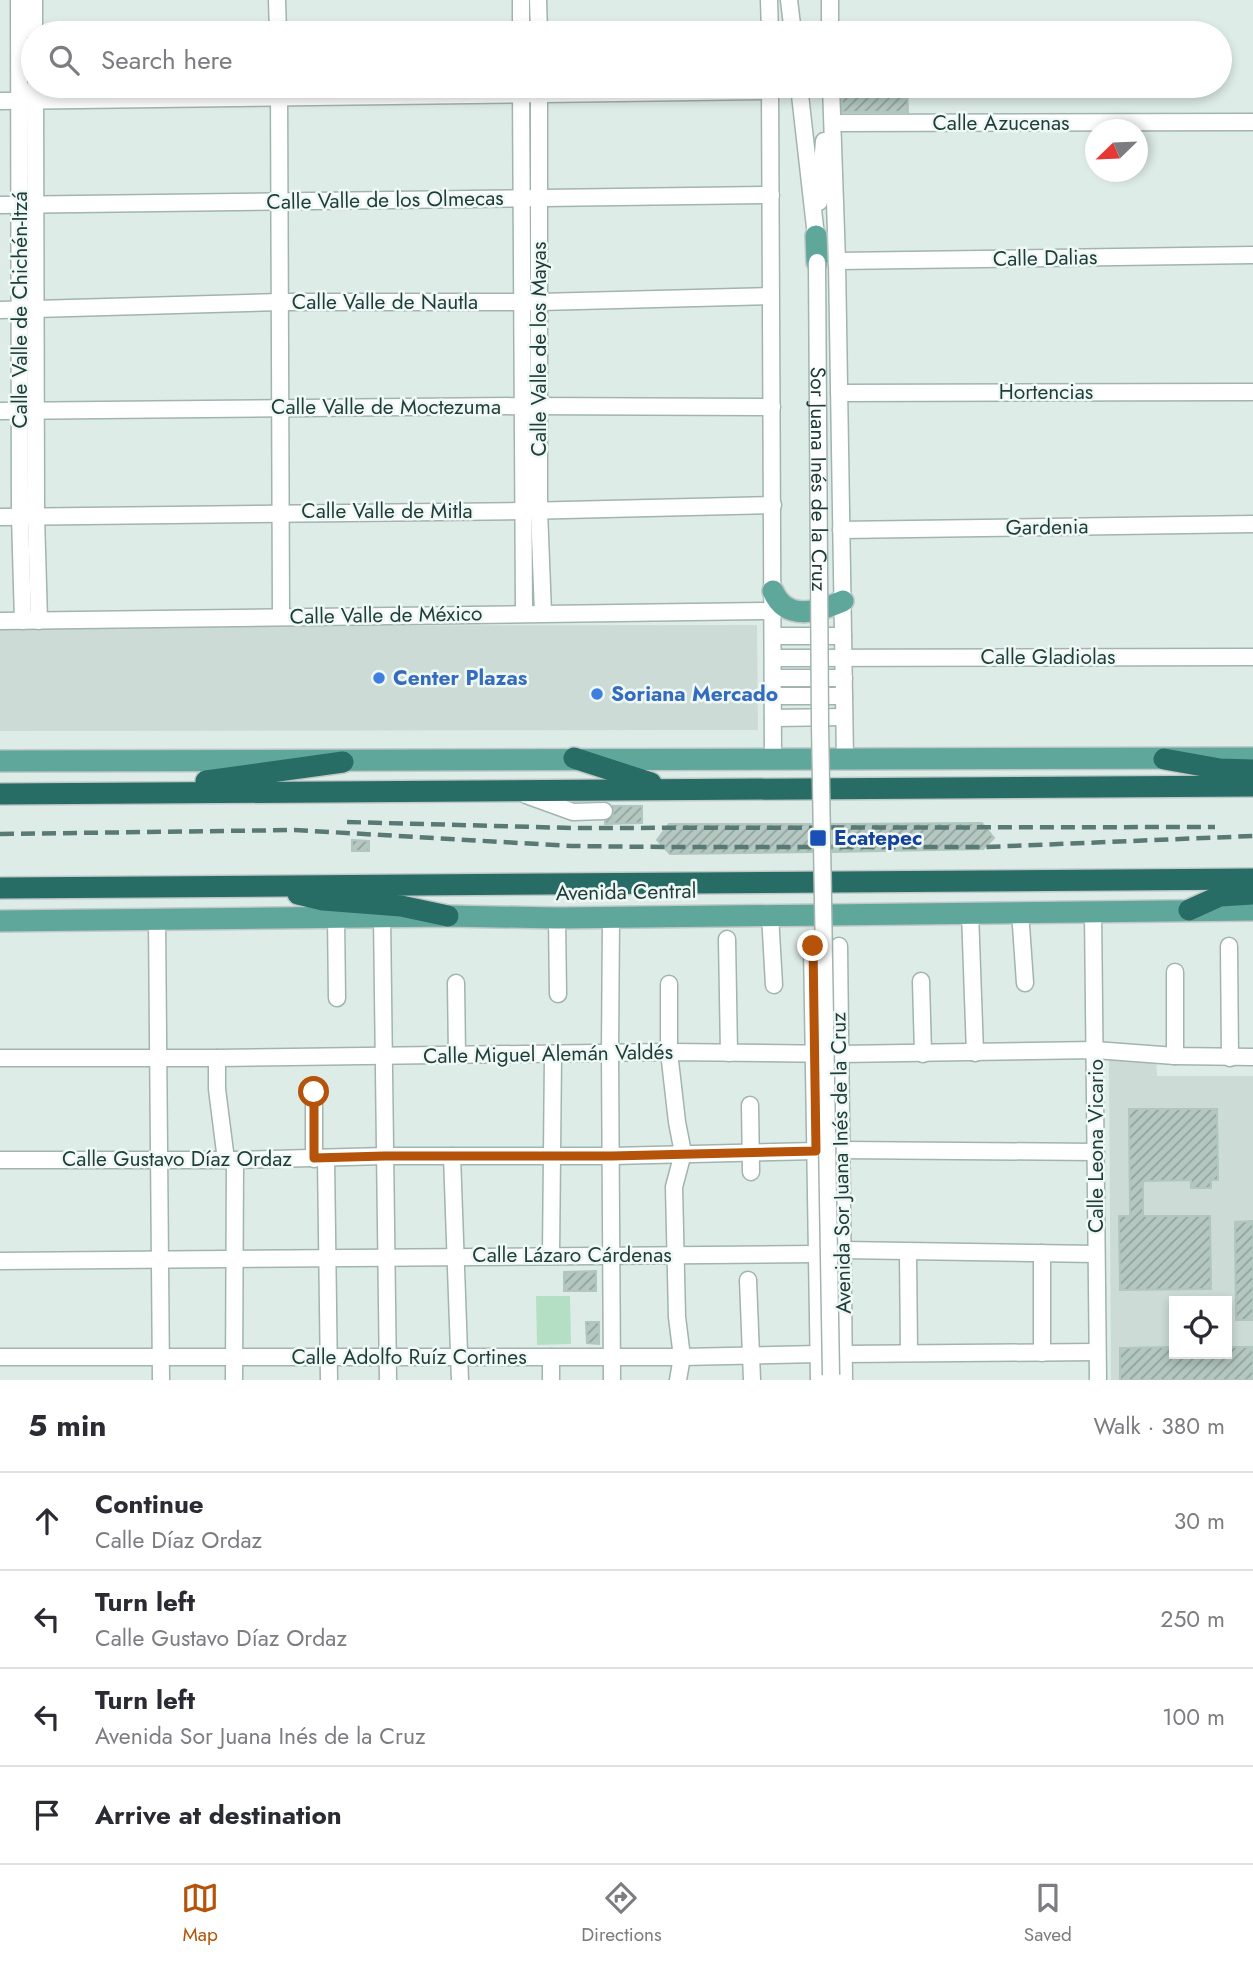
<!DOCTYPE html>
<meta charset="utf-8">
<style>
body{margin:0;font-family:Jost,sans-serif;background:#f7f7f7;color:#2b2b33}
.controls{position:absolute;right:21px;bottom:21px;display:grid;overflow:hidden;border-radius:0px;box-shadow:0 4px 10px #0003}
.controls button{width:63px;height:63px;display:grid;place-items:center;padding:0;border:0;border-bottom:2px solid #e1e1e2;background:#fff;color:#2b2b33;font:35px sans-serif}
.compass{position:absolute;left:1085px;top:119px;width:63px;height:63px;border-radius:50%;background:#fff;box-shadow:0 4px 10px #0003;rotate:247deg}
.stop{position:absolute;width:21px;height:21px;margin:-16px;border:5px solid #b45309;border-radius:50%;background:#fff}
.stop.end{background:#b45309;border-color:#fff;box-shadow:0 2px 7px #0008}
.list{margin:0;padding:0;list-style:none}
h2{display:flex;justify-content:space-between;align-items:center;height:91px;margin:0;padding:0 28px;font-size:30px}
h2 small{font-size:23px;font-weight:400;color:#7c7c81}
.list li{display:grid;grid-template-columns:46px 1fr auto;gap:21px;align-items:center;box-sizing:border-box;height:98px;padding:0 28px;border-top:2px solid #e1e1e2}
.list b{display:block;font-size:26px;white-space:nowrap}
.list p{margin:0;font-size:23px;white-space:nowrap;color:#7c7c81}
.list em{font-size:23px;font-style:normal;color:#7c7c81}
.icon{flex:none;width:38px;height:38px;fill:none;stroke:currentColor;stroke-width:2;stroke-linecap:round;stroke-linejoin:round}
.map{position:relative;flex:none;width:1253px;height:1380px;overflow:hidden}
.search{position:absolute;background:#fff;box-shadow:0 4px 10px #0003;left:21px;right:21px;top:21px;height:77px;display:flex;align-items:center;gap:18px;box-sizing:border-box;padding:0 24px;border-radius:38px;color:#7c7c81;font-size:26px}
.sheet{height:483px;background:#fff}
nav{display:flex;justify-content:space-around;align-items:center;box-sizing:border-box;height:98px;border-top:2px solid #e1e1e2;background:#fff;font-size:19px;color:#7c7c81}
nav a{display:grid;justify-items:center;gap:4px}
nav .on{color:#b45309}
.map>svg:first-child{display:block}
</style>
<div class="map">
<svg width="1253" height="1380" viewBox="0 0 1253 1380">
<defs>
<pattern id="building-hatch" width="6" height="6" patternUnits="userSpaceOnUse" patternTransform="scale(1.75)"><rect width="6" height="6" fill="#b4c7c1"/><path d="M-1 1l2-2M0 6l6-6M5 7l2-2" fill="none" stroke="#92a39e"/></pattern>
</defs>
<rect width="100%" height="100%" fill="#deece7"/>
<!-- built -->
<g fill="#cddbd6" fill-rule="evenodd">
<path d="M757 625 758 730 0 731V626Z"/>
<path d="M1156 1057 1157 1076H1253V1380H1111L1109 1058ZM1174 1301H1227V1354H1174Z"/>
</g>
<!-- green -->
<path fill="#b5dfc5" d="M536 1296H570L571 1344 537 1345Z"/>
<!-- building -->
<g fill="url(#building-hatch)" stroke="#b0c6bf" stroke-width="2">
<path d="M842 86H907L908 112H842Z"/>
<path d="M613 806H642V823L605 824V821L613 815Z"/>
<path d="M982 823 994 838 983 849 833 852 832 824Z"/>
<path d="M669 824H811L812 852 670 854 657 840Z"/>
<path d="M352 840 369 841V851H352Z"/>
<path d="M1129 1109H1217L1218 1180H1211V1188H1191V1180L1143 1181V1216H1210L1211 1289 1120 1290 1119 1216H1130Z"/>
<path d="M1253 1221V1320H1236L1235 1222Z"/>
<path d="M596 1271V1291H564V1272Z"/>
<path d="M586 1322H599V1344L587 1343Z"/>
<path d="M1174 1347V1354H1227V1347H1253V1380H1120V1348Z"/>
</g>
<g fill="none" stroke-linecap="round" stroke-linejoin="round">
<defs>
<g id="minor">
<path d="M19 0 20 516 23 621"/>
<path d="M34 0V33"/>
<path d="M277 0 278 33"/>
<path d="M521 0V33"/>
<path d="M538 0 539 33"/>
<path d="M769 0 770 33"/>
<path d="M789 0 793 33"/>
<path d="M830 0V33"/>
<path d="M35 86 36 516 39 621"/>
<path d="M521 86 524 612"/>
<path d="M770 86 773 759"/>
<path d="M799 86 816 236"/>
<path d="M831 86 837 261 845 759"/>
<path d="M279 87 281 617"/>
<path d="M539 87V510L543 613"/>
<path d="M0 101 770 91"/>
<path d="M833 123 1253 122"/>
<path d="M819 202 824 141"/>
<path d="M0 205 771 195"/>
<path d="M837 261 1253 255"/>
<path d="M0 310 280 302H539L770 296"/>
<path d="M839 393 1253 392"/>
<path d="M0 411 523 406 772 407"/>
<path d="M0 517 523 511 773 505"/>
<path d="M841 530 1253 524"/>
<path d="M0 621 773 611"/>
<path d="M773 636H843"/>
<path d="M773 658 1253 657"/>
<path d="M773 678H844"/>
<path d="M773 696H844"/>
<path d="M773 718 844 717"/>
<path d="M526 795 573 812 604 811"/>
<path d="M1020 911 1025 983"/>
<path d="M1093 911 1098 1380"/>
<path d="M970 912 975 1053"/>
<path d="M770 915 774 985"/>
<path d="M336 917 337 998"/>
<path d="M382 917 388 1380"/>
<path d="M611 917 610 1053 612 1380"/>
<path d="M557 918 558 994"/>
<path d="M157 919 161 1380"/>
<path d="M727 939 729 1053"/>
<path d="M812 946 819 1380"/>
<path d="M839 946 844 1380"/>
<path d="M1229 946 1230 1058"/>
<path d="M921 981 923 1054"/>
<path d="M456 983 457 1055"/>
<path d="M669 984V1052L677 1122 683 1153 674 1187 677 1317 682 1357 678 1380"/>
<path d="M1175 1056V972"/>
<path d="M0 1058H217L669 1052 840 1054 1095 1050 1175 1056 1253 1057"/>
<path d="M217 1058V1089L226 1160"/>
<path d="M750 1105 751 1172"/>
<path d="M842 1150 1096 1152"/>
<path d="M452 1156 460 1380"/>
<path d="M314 1159V1092"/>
<path d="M326 1159 329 1380"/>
<path d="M0 1160H235L385 1156H612L816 1151"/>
<path d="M843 1250 1096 1254"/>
<path d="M908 1252 909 1353"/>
<path d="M1042 1253V1353"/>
<path d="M551 1255 553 1054"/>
<path d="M0 1261 818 1254"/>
<path d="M748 1280 752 1380"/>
<path d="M844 1354 1097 1352"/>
<path d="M0 1357H682L818 1354"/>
<path d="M551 1357V1380"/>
<path d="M234 1380 235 1160"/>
</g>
<g id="major">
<path d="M816 236 817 262"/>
<path d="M773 591C786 622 818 612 843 601"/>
<path d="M0 761 1253 758"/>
<path d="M0 921 448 916 557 918 1253 910"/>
</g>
<g id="highway">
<path d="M574 758 651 783"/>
<path d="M1164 759 1220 769 1253 770"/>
<path d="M206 781 343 762"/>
<path d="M0 794 1253 786"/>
<path d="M0 888 1253 879"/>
<path d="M298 894 323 900 401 906 448 916"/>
<path d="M1189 910 1220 896 1253 894"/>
</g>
</defs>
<!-- minor casing -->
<use href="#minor" stroke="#a1b4af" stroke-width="19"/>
<!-- major casing -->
<use href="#major" stroke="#c0c9c7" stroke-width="24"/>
<!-- highway casing -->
<use href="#highway" stroke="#c0c9c7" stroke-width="24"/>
<!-- minor -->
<use href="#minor" stroke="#fff" stroke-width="16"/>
<!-- major -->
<use href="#major" stroke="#5fa69b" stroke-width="21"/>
<!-- highway -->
<use href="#highway" stroke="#276c65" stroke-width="21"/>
<!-- rail -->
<g stroke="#587974" stroke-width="4.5" stroke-dasharray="14 7" stroke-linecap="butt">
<path d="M347 822 571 828 1215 827"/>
<path d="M0 834 295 830 571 846 664 847H986L1253 836"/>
</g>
<defs>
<g id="minor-bridge">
<path id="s1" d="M817 262 820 724 831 1375"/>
</g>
</defs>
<!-- minor-bridge casing -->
<use href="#minor-bridge" stroke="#a1b4af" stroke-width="19" stroke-linecap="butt"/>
<!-- minor-bridge -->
<use href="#minor-bridge" stroke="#fff" stroke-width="16"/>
</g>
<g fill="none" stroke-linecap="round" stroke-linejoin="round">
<!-- route -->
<path stroke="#b45309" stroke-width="9" d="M314 1092V1158L385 1156H612L816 1151 813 946"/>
</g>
<!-- markers -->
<g fill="#3f7fe0" stroke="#eff8f5" stroke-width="2.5">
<circle cx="379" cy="678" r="7"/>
<circle cx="597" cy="694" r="7"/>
</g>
<rect fill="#1a4fb4" stroke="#eff8f5" stroke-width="2.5" x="809" y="829" width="18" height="18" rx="3.5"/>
<g text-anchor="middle" stroke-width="5" stroke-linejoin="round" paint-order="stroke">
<!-- street labels -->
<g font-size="21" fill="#1e3d38" stroke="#eff8f5">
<text x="1001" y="130">Calle Azucenas</text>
<text transform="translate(385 200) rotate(-1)" y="7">Calle Valle de los Olmecas</text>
<text transform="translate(1045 258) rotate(-1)" y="7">Calle Dalias</text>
<text x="385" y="309">Calle Valle de Nautla</text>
<text transform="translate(20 310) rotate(-90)" y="7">Calle Valle de Chichén-Itzá</text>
<text transform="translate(539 349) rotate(-90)" y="7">Calle Valle de los Mayas</text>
<text x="1046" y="399">Hortencias</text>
<text x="386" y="414">Calle Valle de Moctezuma</text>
<text dy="7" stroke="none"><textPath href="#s1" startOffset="217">Sor Juana Inés de la Cruz</textPath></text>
<text x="387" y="518">Calle Valle de Mitla</text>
<text transform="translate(1047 527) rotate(-1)" y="7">Gardenia</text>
<text transform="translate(386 615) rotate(-1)" y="7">Calle Valle de México</text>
<text x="1048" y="664">Calle Gladiolas</text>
<text transform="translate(626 892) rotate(-1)" y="7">Avenida Central</text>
<text transform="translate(548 1054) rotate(-1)" y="7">Calle Miguel Alemán Valdés</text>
<text transform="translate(1096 1146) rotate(-90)" y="7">Calle Leona Vicario</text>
<text x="177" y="1166">Calle Gustavo Díaz Ordaz</text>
<text transform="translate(841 1163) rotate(-91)" y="7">Avenida Sor Juana Inés de la Cruz</text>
<text x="572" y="1262">Calle Lázaro Cárdenas</text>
<text x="409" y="1364">Calle Adolfo Ruíz Cortines</text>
</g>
<!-- shop labels -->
<g font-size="21" font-weight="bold" fill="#366cbe" stroke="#eff8f5" text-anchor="start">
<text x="393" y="685">Center Plazas</text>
<text x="611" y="701">Soriana Mercado</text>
</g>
<!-- transit labels -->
<g font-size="21" font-weight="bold" fill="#164399" stroke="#eff8f5" text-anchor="start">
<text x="834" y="845">Ecatepec</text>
</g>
</g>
</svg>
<div class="controls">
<button><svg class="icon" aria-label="locate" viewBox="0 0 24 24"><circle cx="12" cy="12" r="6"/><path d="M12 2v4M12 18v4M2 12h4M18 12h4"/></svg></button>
</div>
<svg class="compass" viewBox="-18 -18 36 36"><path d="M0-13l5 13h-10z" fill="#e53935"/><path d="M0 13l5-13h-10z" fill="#7c7c81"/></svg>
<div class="stop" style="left:314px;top:1092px"></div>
<div class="stop end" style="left:813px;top:946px"></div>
<div class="search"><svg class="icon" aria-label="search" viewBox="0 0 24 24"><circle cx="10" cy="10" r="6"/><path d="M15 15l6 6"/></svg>Search here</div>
</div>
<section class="sheet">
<h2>5 min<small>Walk · 380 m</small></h2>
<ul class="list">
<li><svg class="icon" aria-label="ahead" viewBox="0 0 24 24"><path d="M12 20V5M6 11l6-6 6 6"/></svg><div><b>Continue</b><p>Calle Díaz Ordaz</p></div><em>30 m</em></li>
<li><svg class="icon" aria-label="left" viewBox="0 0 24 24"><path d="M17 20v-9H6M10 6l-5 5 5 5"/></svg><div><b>Turn left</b><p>Calle Gustavo Díaz Ordaz</p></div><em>250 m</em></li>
<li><svg class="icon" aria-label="left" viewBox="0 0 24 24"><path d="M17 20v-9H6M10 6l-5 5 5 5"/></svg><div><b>Turn left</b><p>Avenida Sor Juana Inés de la Cruz</p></div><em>100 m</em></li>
<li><svg class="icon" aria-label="arrive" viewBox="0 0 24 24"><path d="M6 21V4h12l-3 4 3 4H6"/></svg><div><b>Arrive at destination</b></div></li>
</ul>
</section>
<nav>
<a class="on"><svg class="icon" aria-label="map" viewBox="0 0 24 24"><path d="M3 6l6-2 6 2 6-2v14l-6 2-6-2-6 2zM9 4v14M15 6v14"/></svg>Map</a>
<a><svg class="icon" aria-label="directions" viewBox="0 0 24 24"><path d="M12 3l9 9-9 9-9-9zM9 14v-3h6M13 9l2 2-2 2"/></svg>Directions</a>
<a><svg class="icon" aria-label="saved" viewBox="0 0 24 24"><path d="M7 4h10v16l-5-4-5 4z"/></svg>Saved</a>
</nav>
